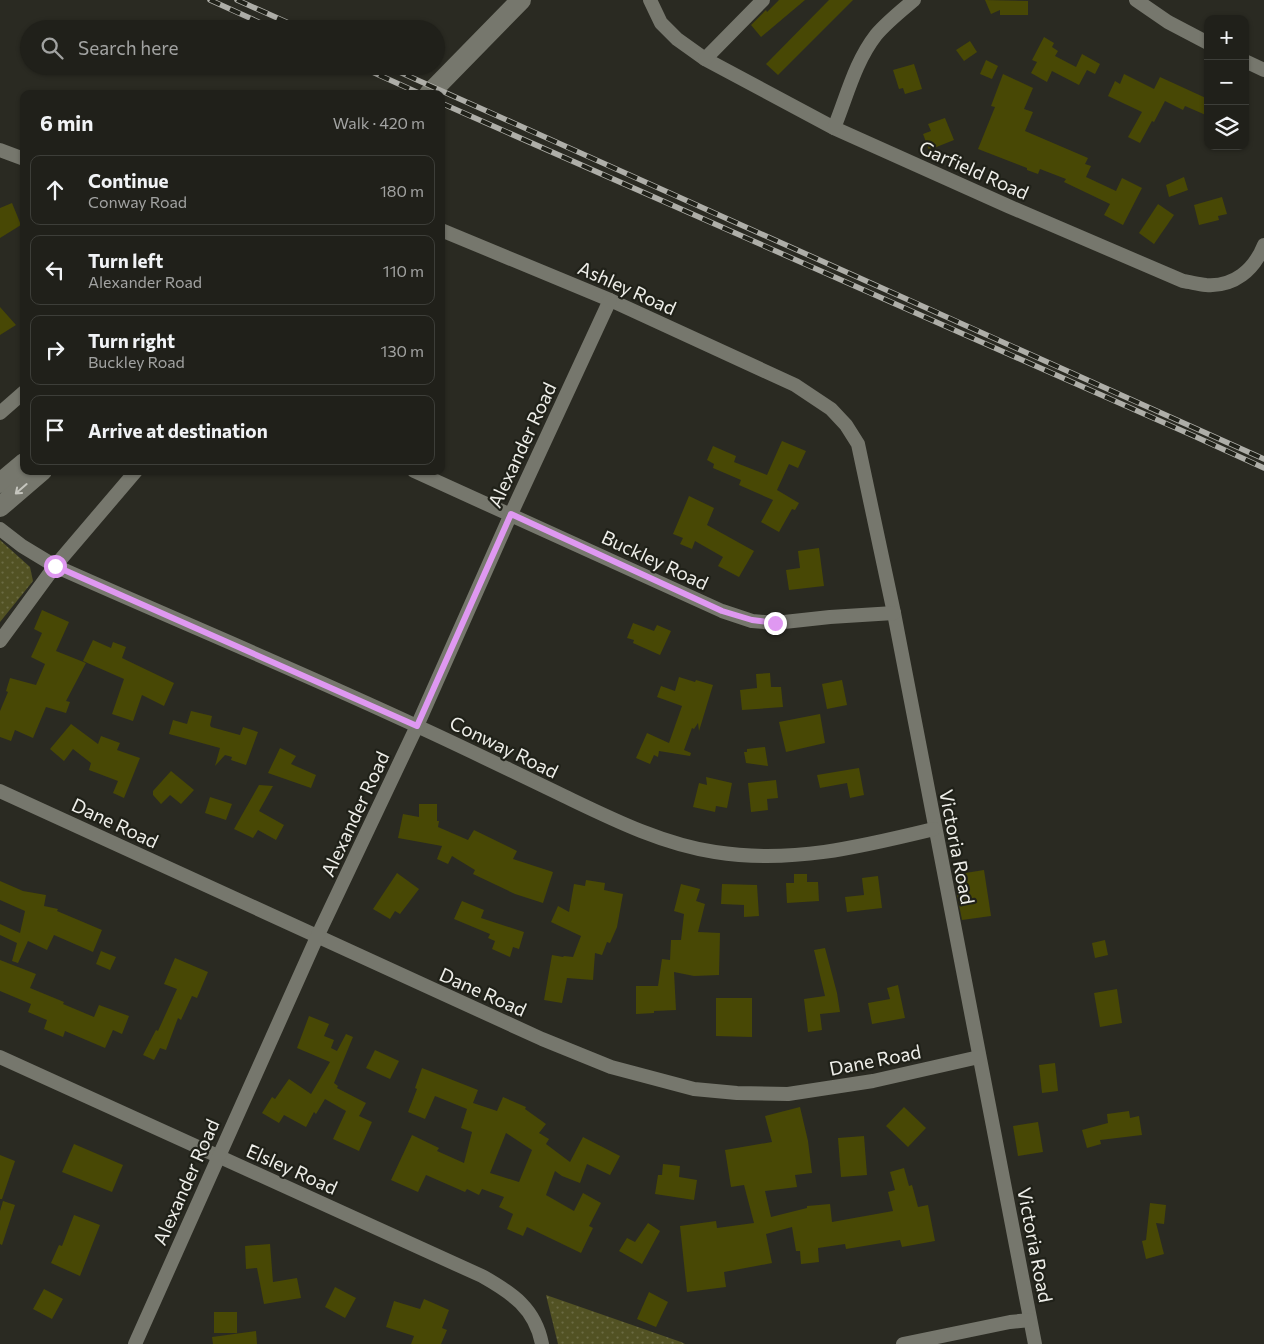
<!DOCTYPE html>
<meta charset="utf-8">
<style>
body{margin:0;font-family:Commissioner,sans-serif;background:#282823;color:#f1f3f6}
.controls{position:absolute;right:15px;top:15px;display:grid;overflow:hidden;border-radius:10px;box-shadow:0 1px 4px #0004}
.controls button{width:45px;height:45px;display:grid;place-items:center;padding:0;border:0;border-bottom:1px solid #3d3e39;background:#20201a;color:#f1f3f6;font:25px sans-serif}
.stop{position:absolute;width:15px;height:15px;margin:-11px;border:4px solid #df98f1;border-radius:50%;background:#fff}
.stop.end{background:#df98f1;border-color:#fff;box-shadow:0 1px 5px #0008}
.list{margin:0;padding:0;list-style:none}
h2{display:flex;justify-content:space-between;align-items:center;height:65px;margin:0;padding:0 20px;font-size:21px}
h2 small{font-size:16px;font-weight:400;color:#a2a3a2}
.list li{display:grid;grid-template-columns:32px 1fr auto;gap:15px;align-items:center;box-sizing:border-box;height:70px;margin:0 10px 10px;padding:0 10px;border:1px solid #3d3e39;border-radius:10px}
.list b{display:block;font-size:19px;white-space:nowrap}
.list p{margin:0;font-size:16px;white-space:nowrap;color:#a2a3a2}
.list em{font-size:16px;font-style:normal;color:#a2a3a2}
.icon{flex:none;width:28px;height:28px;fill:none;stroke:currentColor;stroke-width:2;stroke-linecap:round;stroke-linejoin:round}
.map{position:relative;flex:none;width:1264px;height:1344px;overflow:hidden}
.search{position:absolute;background:#20201a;box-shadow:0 1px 4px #0004;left:20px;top:20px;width:425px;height:55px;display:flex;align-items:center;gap:12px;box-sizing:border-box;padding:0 18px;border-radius:28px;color:#a2a3a2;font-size:19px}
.panel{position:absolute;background:#20201a;box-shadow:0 1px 4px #0004;left:20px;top:90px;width:425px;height:385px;border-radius:10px}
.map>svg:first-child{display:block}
</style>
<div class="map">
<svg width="1264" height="1344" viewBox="0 0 1264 1344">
<defs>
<pattern id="grass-dots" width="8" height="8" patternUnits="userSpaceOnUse" patternTransform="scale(1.25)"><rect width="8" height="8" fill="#525223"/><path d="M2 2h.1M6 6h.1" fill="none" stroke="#6b6b43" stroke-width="1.8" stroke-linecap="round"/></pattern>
</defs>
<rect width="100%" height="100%" fill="#2a2a22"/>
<!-- grass -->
<g fill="url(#grass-dots)">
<path d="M0 540 30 567 33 581 0 622Z"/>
<path d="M546 1295 681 1342 685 1344H558Z"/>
</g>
<!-- building -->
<g fill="#484805" fill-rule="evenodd">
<path d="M779 0H805L761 37 751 25 766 10 767 12Z"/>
<path d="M829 0H853L778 75 766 64Z"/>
<path d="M985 0 1028 1V15H1000V10L991 14Z"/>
<path d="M1044 37 1054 43 1052 47 1058 51 1055 56 1076 67 1082 54 1100 64 1095 74 1087 70 1079 85 1052 71 1047 82 1031 73 1037 62 1032 60Z"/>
<path d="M970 41 977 52 964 61 956 50Z"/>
<path d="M986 60 998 66 992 79 980 74Z"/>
<path d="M914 64 922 89 905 94 903 88 899 89 893 70Z"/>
<path d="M1003 74 1033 88 1024 109 1033 112 1025 131 1088 158 1085 164 1091 166 1086 177 1116 191 1122 178 1142 188 1123 225 1104 215 1110 204 1064 182 1066 179 1040 169 1038 174 1027 170V168L978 149 995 107 991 106Z"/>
<path d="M1124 74 1154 89 1160 77 1208 99V116L1185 106 1183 110 1165 101 1154 122 1152 121 1140 143 1128 137 1142 112 1108 96 1115 81 1120 84Z"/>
<path d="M945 118 954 140 929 150 923 134 931 131 928 124Z"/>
<path d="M1184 177 1188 190 1169 197 1166 185Z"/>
<path d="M1222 197 1227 214 1218 216 1219 220 1199 225 1194 205Z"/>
<path d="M12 203 21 225 0 238V208Z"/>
<path d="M1158 204 1174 215 1154 244 1139 233Z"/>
<path d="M0 307 16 325 0 335Z"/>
<path d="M782 441 806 451 798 468 789 464 777 490 799 503 795 510 792 509 779 532 761 522 773 500 739 485 741 480 713 468 714 464 707 460 713 446 736 456 734 462 767 475Z"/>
<path d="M689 496 714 508 707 525 754 551 739 577 718 566 723 557 695 541 692 549 680 544 683 538 673 534Z"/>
<path d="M819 548 824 586 789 590 786 570 800 568 798 551Z"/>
<path d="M42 610 69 622 56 651 86 663 66 701 70 702 66 713 46 707 33 738 15 730 11 741 0 737V711L8 692 6 691 10 678 36 685 45 664 31 657 42 633 34 629Z"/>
<path d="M633 623 654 631 657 625 671 631 660 655 633 643 634 640 627 638Z"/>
<path d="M93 640 111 648 113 642 126 647 122 658 174 683 164 706 142 695 133 721 112 714 124 679 83 661Z"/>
<path d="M770 673 771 687H781L783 707 742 710 740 690 757 688 756 674Z"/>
<path d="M679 677 695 682 696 680 713 685 699 731 698 723 694 729 692 728 684 750 691 753 690 756 659 751 658 757 654 755 650 764 636 758 647 733 669 743 682 706 657 697 661 686 675 691Z"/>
<path d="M842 680 847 705 827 709 822 684Z"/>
<path d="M191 711 212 716 210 725 211 727 240 735 243 727 258 732 246 765 231 760 232 757 225 755 215 766 220 748 169 734 173 720 187 724Z"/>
<path d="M820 714 825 743 786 752 779 722Z"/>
<path d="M71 724 98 744 101 736 120 743 117 750 140 758 124 798 113 793 118 781 89 770 91 763 73 749 64 761 50 749Z"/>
<path d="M765 747 768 766 746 763 744 752H747V749Z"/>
<path d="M280 748 296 756 291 764 316 775 311 788 268 773Z"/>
<path d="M859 768 864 795 850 798 847 783 820 788 817 775Z"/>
<path d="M171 771 194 790 181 804 170 795 161 804 153 795V791Z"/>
<path d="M706 777 732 783 727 808 716 806 715 812 693 807 699 783 707 785Z"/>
<path d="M776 780 778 798 767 799 768 810 751 812 748 783Z"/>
<path d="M259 785 273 786 259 811 284 825 276 840 258 830 253 838 234 829Z"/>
<path d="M210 797 232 804 226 820 205 813Z"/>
<path d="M419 804H437V821H439L438 827 468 840 474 830 517 851 513 859 553 872 543 903 515 894 473 874 475 870 452 856 448 864 437 859 442 846 398 838 403 814 419 817Z"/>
<path d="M984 870 991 916 962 920 957 894H962L959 874Z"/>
<path d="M397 873 419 889 400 914 395 911 390 919 373 909Z"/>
<path d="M794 874H807V882H818L819 901 787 903 786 883H794Z"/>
<path d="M878 876 882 908 847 912 845 897 864 895 862 878Z"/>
<path d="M586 880 605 883 604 890 623 894 617 927 610 943 607 942 602 955 595 953 593 980 567 978 562 1003 544 1000 552 955 563 957 564 956 573 957 581 936 551 922 558 906 569 912 574 884 585 886Z"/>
<path d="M0 881 23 891 46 895 44 906 58 909 57 911 102 930 93 952 54 935 47 950 28 941 18 963 12 961 17 943 0 935V924L20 933 25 911 0 900Z"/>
<path d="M681 884 700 889 696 901 705 904 698 932 720 933 719 975 694 976 674 972 676 1010 654 1011V1013L636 1014V986H658L662 959 670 960 671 940H681L684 914 674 911Z"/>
<path d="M722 884 757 885 759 916 744 917V905L721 904Z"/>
<path d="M462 901 484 910 481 918 524 932 519 949 513 947 510 957 492 949 495 941 488 938 490 934 454 919Z"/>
<path d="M1105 940 1108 955 1095 958 1092 943Z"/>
<path d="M825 948 837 993 840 1012 820 1014 822 1030 808 1032 804 999 825 996 814 950Z"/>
<path d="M101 951 116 957 110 970 96 964Z"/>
<path d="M175 958 208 972 197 998 192 996 181 1020 178 1018 166 1050 160 1048 154 1060 143 1055 156 1030 158 1031 177 989 164 984Z"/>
<path d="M0 960 36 974 30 988 64 1002 63 1004 94 1017 99 1005 129 1016 122 1034 113 1030 105 1048 65 1031 63 1037 44 1029 47 1020 28 1012 31 1004 0 991Z"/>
<path d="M898 985 905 1018 872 1024 868 1003 890 999 887 988Z"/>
<path d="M1117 989 1122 1023 1100 1027 1094 993Z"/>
<path d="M716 998H752V1037L716 1036Z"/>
<path d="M309 1016 329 1024 324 1036 334 1040 331 1048 337 1051 346 1034 353 1037 334 1083 338 1086 337 1088 366 1103 359 1116 372 1122 359 1151 333 1139 346 1111 325 1099 316 1114 314 1112 306 1127 284 1115 279 1123 262 1113 272 1097 275 1099 289 1079 311 1094 330 1062 297 1048Z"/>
<path d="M375 1050 399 1061 390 1079 366 1068Z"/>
<path d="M1055 1063 1058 1091 1042 1093 1039 1065Z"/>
<path d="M422 1068 478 1090 473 1103 497 1111 503 1097 526 1107 525 1109 546 1124 539 1133 549 1139 546 1144 570 1162 583 1137 620 1156 610 1175 587 1164 580 1183 562 1176 555 1171 546 1195 574 1211 583 1193 601 1203 589 1226 593 1228 581 1253 527 1227 523 1236 507 1229 513 1214 499 1207 504 1197 482 1189 479 1195 467 1189 465 1192 426 1175 418 1192 391 1180 412 1135 439 1148 437 1151 464 1163 472 1132 461 1128 467 1109 435 1096 425 1119 408 1112 417 1089 415 1088ZM506 1133 532 1150 519 1182 490 1173Z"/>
<path d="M800 1107 808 1141 812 1173 795 1175 797 1187 765 1191 771 1217 807 1208V1206L830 1204 832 1222 893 1211 888 1192 895 1190 890 1172 904 1168 909 1186 912 1185 918 1207 928 1205 935 1241 902 1247 900 1240 846 1249 845 1244 818 1248 819 1262 801 1264 800 1251H796L792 1227 766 1234 772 1263 724 1272 726 1287 687 1292 680 1226 716 1221 717 1228 754 1223 744 1185 731 1187 725 1150 772 1142 765 1116Z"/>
<path d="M904 1107 926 1128 908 1147 886 1126Z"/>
<path d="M1129 1111 1130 1118 1139 1116 1142 1135 1100 1140 1101 1144 1087 1148 1082 1130 1108 1123 1107 1114Z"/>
<path d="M1038 1122 1043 1152 1018 1156 1013 1126Z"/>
<path d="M864 1136 867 1175 841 1177 838 1138Z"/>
<path d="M74 1144 123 1165 112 1192 62 1172Z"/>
<path d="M0 1155 15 1161 2 1199H0Z"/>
<path d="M663 1164 680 1166 679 1177 697 1180 694 1200 655 1194 658 1175H662Z"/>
<path d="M3 1201 15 1205 2 1245 0 1244V1211Z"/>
<path d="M1150 1203 1166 1205 1164 1224 1156 1223 1164 1254 1146 1259 1142 1241 1146 1240Z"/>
<path d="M74 1215 100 1225 80 1276 51 1263 59 1245 62 1246Z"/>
<path d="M648 1223 660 1231 642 1264 619 1251 627 1238 635 1242Z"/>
<path d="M270 1244 273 1282 297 1278 301 1298 264 1304 257 1268 246 1269 245 1246Z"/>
<path d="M335 1287 356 1298 345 1318 325 1307Z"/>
<path d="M44 1289 63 1299 52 1319 33 1309Z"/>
<path d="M649 1292 668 1302 656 1327 637 1319Z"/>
<path d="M424 1299 449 1310 442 1328 447 1330 441 1344H411L414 1336 386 1327 394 1301 420 1309Z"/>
<rect x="214" y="1312" width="23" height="21"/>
<path d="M256 1331 257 1344H213L212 1337Z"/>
</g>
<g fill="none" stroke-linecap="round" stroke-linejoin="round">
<!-- minor -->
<g stroke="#76776d" stroke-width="14">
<path d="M650 0 661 23 677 39 705 59 834 128 1008 206 1183 281C1190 282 1198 284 1206 285 1234 287 1254 270 1264 245"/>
<path d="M1136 0 1168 22 1208 43"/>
<path d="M705 59 763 0"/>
<path d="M1245 61 1264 70"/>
<path d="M834 128C847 96 855 62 876 35 887 22 901 11 914 0"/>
<path d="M0 150 24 159"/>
<path d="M441 230 610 300 795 385 831 409 846 425 858 444 894 613 1035 1344"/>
<path d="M0 413 24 392"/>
<path d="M414 471 722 611 752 621 775 623 830 617 894 613"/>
<path d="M0 529 22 546 55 566C176 620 299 671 419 727 467 749 516 773 564 796 612 819 662 844 715 852 791 864 860 847 934 829"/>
<path d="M0 641 55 566 136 471"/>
<path d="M0 791 542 1039 611 1067 694 1089 737 1093 788 1094 873 1081 979 1057"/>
<path d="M0 1057 482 1276C512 1293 535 1308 542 1344"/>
<path d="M135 1344 317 937 417 726 511 514 610 300"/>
<path d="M903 1344 1010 1322 1030 1320"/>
</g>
<!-- secondary -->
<g stroke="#76776d" stroke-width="20">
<path d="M429 94 521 0"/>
<path d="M0 483 24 463"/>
<path d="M0 507 42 471"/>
</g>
<defs>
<g id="rail">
<path d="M210 0 274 29"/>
<path d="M237 0 302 29"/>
<path d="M359 66 421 94"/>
<path d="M386 66 1264 459"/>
<path d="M441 103 1194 436 1264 468"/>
</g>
</defs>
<!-- rail casing -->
<use href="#rail" stroke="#aeaea8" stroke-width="5.5"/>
<!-- rail -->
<use href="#rail" stroke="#202119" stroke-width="4" stroke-dasharray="11" stroke-linecap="butt"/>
</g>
<!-- one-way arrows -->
<defs><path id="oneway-shaft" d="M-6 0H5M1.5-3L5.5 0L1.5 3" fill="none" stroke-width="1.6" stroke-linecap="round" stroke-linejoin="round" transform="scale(1.25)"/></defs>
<use stroke="#c5c5be" href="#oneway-shaft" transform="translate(21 489) rotate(139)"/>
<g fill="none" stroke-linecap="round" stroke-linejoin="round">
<!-- route -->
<path stroke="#df98f1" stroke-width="6" d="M55 566 417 726 511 514 722 611 752 620 775 623"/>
</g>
<g text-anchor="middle" stroke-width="4.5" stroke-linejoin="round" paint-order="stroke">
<!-- street labels -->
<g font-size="19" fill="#efefea" stroke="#202119">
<text transform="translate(974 170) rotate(24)" y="7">Garfield Road</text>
<text transform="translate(627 288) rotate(24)" y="7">Ashley Road</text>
<text transform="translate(522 445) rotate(-65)" y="7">Alexander Road</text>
<text transform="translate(655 560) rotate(25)" y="7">Buckley Road</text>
<text transform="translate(504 747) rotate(26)" y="7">Conway Road</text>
<text transform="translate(355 814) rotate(-65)" y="7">Alexander Road</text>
<text transform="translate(115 823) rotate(25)" y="7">Dane Road</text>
<text transform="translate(957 847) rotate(79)" y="7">Victoria Road</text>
<text transform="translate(483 992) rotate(24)" y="7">Dane Road</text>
<text transform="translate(875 1060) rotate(-11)" y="7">Dane Road</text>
<text transform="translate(292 1169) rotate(24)" y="7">Elsley Road</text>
<text transform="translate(186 1182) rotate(-66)" y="7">Alexander Road</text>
<text transform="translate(1035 1245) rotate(79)" y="7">Victoria Road</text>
</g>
</g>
</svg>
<div class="controls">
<button>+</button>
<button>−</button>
<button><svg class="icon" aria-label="layers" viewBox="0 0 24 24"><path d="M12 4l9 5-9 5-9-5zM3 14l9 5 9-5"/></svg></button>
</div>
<div class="stop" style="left:55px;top:566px"></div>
<div class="stop end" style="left:775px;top:623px"></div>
<div class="search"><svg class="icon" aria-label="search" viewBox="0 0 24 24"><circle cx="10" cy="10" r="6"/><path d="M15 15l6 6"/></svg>Search here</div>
<section class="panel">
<h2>6 min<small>Walk · 420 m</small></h2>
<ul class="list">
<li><svg class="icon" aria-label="ahead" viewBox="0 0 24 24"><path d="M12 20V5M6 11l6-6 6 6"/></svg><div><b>Continue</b><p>Conway Road</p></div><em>180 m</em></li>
<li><svg class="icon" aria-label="left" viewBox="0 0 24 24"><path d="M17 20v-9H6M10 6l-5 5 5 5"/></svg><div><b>Turn left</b><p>Alexander Road</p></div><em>110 m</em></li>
<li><svg class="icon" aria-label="right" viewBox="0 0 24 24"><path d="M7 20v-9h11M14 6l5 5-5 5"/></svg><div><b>Turn right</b><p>Buckley Road</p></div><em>130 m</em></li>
<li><svg class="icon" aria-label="arrive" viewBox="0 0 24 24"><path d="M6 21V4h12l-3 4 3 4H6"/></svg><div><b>Arrive at destination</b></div></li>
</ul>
</section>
</div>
